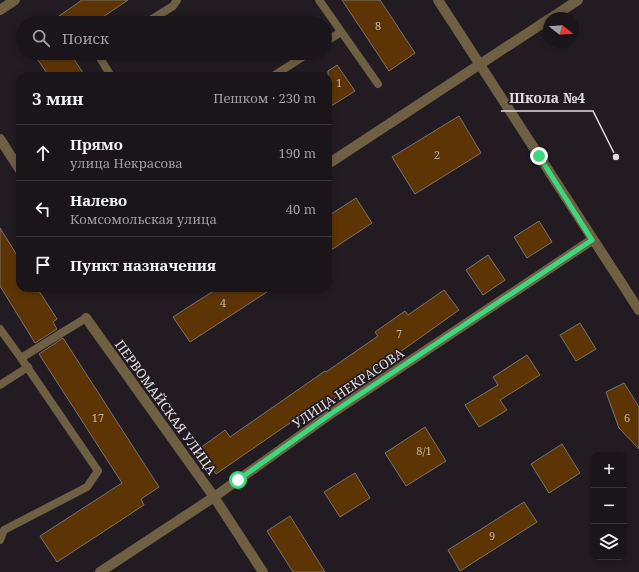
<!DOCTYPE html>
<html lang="ru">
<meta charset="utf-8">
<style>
body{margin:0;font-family:"Noto Serif",serif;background:#231e23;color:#f1f3f6}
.controls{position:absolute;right:12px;bottom:12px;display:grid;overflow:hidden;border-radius:8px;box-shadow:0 2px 6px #0003}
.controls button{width:36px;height:36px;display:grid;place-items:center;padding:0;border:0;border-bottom:1px solid #383439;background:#1a151a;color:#f1f3f6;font:20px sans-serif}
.compass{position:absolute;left:543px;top:12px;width:36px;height:36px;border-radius:50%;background:#1a151a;box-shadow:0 2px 6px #0003;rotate:107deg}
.stop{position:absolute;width:12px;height:12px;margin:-9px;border:3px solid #3dd77e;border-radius:50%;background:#fff}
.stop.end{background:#3dd77e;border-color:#fff;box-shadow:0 1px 4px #0008}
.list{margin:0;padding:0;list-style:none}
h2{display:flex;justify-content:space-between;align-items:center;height:52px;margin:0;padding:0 16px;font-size:17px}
h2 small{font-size:13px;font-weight:400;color:#9f9fa2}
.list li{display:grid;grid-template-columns:26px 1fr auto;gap:12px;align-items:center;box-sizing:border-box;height:56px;padding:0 16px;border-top:1px solid #383439}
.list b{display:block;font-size:15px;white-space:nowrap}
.list p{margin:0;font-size:13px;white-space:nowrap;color:#9f9fa2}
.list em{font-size:13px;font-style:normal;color:#9f9fa2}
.icon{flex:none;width:22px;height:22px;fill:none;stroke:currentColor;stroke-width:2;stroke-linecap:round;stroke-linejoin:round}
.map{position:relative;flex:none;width:639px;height:572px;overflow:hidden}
.search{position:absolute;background:#1a151a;box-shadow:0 2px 6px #0003;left:16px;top:16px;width:316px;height:44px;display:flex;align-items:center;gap:10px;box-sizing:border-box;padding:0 14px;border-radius:22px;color:#9f9fa2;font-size:15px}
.panel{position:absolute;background:#1a151a;box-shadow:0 2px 6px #0003;left:16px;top:72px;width:316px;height:220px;border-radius:12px}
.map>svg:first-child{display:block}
</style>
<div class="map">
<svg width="639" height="572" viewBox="0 0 639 572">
<rect width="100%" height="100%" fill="#221c22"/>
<!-- building -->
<g fill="#5d3404" stroke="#7b726c">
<path d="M82 0H128L94 23H49Z"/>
<path d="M342 0H380L415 53 389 71Z"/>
<path d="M33 53H70L85 76H49Z"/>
<path d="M337 65 355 91 328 108V71Z"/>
<path d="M459 116 481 153 415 194 392 157Z"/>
<path d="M356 198 372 223 328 252V216Z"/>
<path d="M539 221 552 242 527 258 514 237Z"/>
<path d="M0 228 20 260V288H37L57 319 53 322 57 329 35 343 0 286Z"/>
<path d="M488 255 505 280 483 295 466 270Z"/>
<path d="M218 288H273L190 342 173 317Z"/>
<path d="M444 290 459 310 303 421 300 416 216 474 199 449 225 430 230 437 325 371 326 372 378 336 375 332 405 311 408 315Z"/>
<path d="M580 323 596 349 576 361 560 335Z"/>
<path d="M63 338 159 487 141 499 144 505 57 562 40 536 122 483 39 354Z"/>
<path d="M527 355 540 375 500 400 507 410 479 427 465 405 498 385 493 377Z"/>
<path d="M624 383 639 407V449L619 428 606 392Z"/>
<path d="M425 427 446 461 406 486 385 453Z"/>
<path d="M562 444 580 473 549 493 531 464Z"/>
<path d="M355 473 370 498 340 517 324 492Z"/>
<path d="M524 502 537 522 460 571 448 550Z"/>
<path d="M290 516 325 572H293L267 531Z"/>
</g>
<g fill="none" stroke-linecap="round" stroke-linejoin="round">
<!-- service -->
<g stroke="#6f5f43" stroke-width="8">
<path d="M319 0 378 84"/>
<path d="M146 23 173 6 177 0"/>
<path d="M325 42 341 32"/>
<path d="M97 53 111 76"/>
<path d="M273 76 309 53"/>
<path d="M0 329 21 358 98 471 87 487 4 530 0 540"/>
<path d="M21 358 86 318"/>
<path d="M0 385 28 367"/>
</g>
<!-- minor -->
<g stroke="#6f5f43" stroke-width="10">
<path d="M438 0 639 310"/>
<path d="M0 10 15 0"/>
<path d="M551 18 578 0"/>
<path d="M0 139 20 170"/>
<path d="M328 164 549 19"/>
<path d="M86 318 214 497 263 572"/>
<path d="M100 572 214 497 332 413 592 240"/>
</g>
</g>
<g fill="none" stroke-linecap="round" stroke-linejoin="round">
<!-- route -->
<path stroke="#3dd77e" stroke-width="5" d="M238 480 332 413 592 240 539 156"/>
</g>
<g text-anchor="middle" stroke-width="3.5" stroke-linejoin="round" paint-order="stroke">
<!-- number labels -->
<g font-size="11" fill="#bfb2a9">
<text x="378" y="30">8</text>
<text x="339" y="87">1</text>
<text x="437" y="159">2</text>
<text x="223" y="307">4</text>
<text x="399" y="338">7</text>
<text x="98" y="422">17</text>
<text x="627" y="422">6</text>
<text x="424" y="455">8/1</text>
<text x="492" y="540">9</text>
</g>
<!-- street labels -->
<g font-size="13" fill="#e0dce0" stroke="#221c22">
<text transform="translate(348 388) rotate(-34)" y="5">УЛИЦА НЕКРАСОВА</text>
<text transform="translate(166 407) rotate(54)" y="5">ПЕРВОМАЙСКАЯ УЛИЦА</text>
</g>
</g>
<!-- callouts -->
<path fill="none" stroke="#e0dce0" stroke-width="1.5" d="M616 157L593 111H501"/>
<circle fill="#e0dce0" stroke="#221c22" stroke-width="1.5" cx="616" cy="157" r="4"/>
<g font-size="14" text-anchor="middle" font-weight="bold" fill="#e0dce0" stroke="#221c22" stroke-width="3.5" stroke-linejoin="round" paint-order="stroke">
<text x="547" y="103">Школа №4</text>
</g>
</svg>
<div class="controls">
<button>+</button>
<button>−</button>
<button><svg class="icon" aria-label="layers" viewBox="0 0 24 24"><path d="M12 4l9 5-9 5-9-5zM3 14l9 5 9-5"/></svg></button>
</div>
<svg class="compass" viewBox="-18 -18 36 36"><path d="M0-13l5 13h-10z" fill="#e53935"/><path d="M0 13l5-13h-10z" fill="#9f9fa2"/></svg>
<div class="stop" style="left:238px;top:480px"></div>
<div class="stop end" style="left:539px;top:156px"></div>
<div class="search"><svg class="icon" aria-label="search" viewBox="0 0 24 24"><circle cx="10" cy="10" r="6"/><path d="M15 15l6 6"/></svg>Поиск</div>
<section class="panel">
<h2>3 мин<small>Пешком · 230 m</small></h2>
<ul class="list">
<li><svg class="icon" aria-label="ahead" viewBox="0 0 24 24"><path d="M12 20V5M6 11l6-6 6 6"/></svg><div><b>Прямо</b><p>улица Некрасова</p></div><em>190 m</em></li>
<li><svg class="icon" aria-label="left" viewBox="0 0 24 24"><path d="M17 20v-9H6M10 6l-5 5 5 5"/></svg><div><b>Налево</b><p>Комсомольская улица</p></div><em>40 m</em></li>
<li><svg class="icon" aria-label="arrive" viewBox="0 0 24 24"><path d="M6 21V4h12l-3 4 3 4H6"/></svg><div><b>Пункт назначения</b></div></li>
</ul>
</section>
</div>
